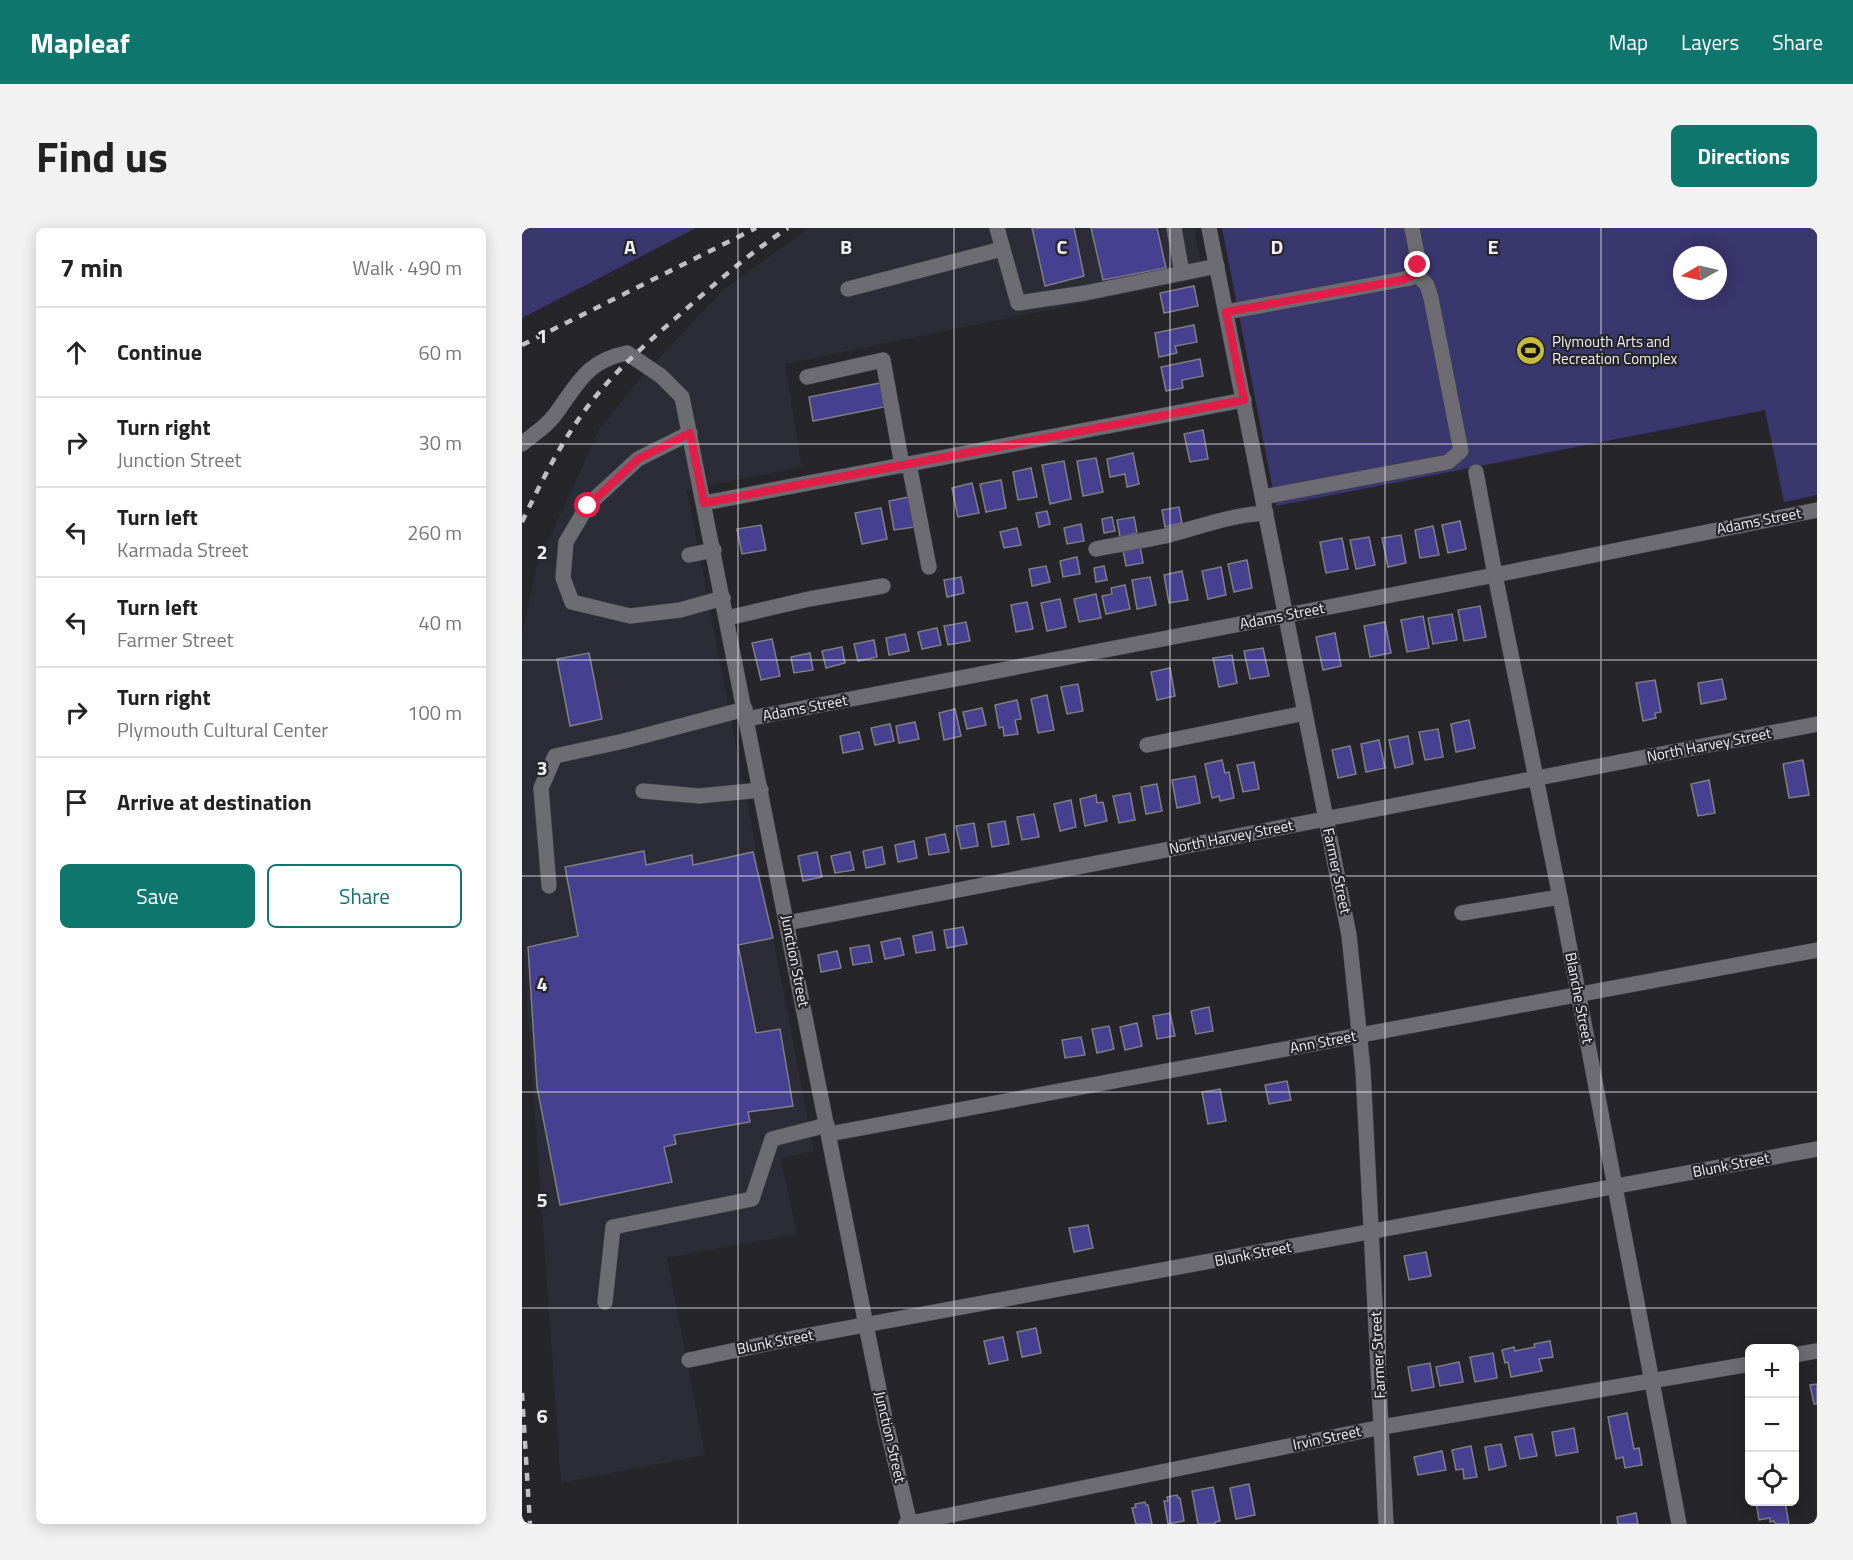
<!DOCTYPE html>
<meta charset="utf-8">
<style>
body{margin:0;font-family:"Titillium Web",sans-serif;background:#f2f2f2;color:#222}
.controls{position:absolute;right:18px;bottom:18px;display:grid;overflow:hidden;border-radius:9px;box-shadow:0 3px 15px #0003}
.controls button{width:54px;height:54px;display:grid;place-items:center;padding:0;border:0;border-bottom:2px solid #e0e0e0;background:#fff;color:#222;font:30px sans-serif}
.compass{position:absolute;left:1151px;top:18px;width:54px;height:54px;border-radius:50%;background:#fff;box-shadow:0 3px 15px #0003;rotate:261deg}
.stop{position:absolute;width:18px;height:18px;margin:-14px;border:4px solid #e11d48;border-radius:50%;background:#fff}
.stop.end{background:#e11d48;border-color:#fff;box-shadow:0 2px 6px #0008}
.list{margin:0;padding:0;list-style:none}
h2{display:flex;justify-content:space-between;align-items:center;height:78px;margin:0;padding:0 24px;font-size:26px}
h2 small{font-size:20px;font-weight:400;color:#767676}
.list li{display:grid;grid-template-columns:39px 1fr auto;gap:18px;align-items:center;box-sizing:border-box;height:90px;padding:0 24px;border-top:2px solid #e0e0e0}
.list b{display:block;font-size:22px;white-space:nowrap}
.list p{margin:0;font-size:20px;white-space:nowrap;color:#767676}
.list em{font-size:20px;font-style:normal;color:#767676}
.actions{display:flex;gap:12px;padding:18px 24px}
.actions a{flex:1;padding:14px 0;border:2px solid #0f766e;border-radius:9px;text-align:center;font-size:21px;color:#0f766e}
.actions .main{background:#0f766e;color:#fff}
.icon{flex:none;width:33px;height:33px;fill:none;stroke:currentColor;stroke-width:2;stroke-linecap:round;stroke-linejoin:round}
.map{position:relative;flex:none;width:1295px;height:1296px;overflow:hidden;border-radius:9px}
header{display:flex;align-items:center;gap:36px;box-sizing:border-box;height:84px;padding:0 30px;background:#0f766e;color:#fff}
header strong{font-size:28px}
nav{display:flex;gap:33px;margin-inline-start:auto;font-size:21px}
.intro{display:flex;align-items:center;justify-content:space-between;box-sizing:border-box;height:144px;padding:0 36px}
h1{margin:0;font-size:42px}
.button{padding:15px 27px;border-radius:9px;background:#0f766e;color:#fff;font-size:21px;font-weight:700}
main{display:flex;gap:36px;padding:0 36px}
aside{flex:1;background:#fff;border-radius:9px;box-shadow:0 3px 15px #0003}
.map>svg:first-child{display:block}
</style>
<header>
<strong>Mapleaf</strong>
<nav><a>Map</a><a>Layers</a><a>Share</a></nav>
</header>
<div class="intro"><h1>Find us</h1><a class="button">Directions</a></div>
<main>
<aside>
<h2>7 min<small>Walk · 490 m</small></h2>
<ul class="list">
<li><svg class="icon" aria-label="ahead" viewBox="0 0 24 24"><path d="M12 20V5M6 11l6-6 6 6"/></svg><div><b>Continue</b></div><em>60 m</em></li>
<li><svg class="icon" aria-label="right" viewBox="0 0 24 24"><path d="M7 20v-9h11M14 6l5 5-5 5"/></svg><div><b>Turn right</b><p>Junction Street</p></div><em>30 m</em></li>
<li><svg class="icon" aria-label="left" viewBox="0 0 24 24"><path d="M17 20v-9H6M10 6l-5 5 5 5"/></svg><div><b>Turn left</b><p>Karmada Street</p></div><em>260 m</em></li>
<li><svg class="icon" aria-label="left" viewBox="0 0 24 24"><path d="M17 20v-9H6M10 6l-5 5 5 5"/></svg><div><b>Turn left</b><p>Farmer Street</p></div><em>40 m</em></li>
<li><svg class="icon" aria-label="right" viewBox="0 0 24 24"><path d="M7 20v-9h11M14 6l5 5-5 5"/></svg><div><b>Turn right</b><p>Plymouth Cultural Center</p></div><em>100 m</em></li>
<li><svg class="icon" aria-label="arrive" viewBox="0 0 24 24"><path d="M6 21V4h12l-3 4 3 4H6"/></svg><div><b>Arrive at destination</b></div></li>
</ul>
<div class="actions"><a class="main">Save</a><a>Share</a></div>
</aside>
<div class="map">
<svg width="1295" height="1296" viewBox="0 0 1295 1296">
<rect width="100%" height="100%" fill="#25252a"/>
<!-- built -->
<path fill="#2c2c37" d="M287 0H672L681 50 263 136 280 239 165 262 292 923 259 931 275 1006 145 1030 183 1227 39 1255 0 701V407L14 340 78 200 120 148 202 61Z"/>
<!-- green -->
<g fill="#3a366e" fill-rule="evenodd">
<path d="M0 0H174L0 90Z"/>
<path d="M700 0H1295V267L1262 274 1243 182 754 278ZM1160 27H1196V63H1160Z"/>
</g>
<!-- building -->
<g fill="#473f8f" stroke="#7e7e85" stroke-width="1.5">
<path d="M510 0H552L562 48 523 58Z"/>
<path d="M569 0H635L644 40 581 52Z"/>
<path d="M672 58 676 78 642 85 638 65Z"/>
<path d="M672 97 675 114 653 118 655 125 637 129 633 105Z"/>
<path d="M678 131 681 148 660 152 661 160 644 163 639 139Z"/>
<path d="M358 155 362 179 291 193 287 169Z"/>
<path d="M681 202 686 231 668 234 662 206Z"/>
<path d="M611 225 617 256 605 259 603 246 588 249 585 231Z"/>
<path d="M574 230 581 264 561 268 555 233Z"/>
<path d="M542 233 549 271 528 276 520 237Z"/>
<path d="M509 240 515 269 496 272 491 244Z"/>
<path d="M479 252 484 280 464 284 458 256Z"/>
<path d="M450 255 457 285 436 289 430 260Z"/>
<path d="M387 269 392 299 372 302 367 273Z"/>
<path d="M657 279 660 295 643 299 640 282Z"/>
<path d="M359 280 365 311 340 316 333 285Z"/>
<path d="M525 283 528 296 517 299 514 285Z"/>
<path d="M590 289 593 303 582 305 580 291Z"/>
<path d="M612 289 615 305 598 309 595 292Z"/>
<path d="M938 293 944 321 926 325 920 297Z"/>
<path d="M559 296 562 313 545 316 542 300Z"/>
<path d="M239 297 244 322 220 326 215 301Z"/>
<path d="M911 298 917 327 898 330 893 302Z"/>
<path d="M495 300 499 317 482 320 478 304Z"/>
<path d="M879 307 884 335 866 339 860 310Z"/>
<path d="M847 309 853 337 834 341 828 312Z"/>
<path d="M820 310 826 341 804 345 798 314Z"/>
<path d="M618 318 621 335 604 338 601 322Z"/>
<path d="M555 329 558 346 541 349 538 333Z"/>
<path d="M725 332 730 360 712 364 706 336Z"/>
<path d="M524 338 528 354 510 358 507 341Z"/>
<path d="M582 338 585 352 574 354 572 340Z"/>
<path d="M699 339 704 367 686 371 680 343Z"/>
<path d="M660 343 666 372 647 375 642 347Z"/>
<path d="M439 349 442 365 425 369 422 352Z"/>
<path d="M628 349 634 377 615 381 610 352Z"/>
<path d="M603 357 608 381 584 386 580 368 590 366 589 360Z"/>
<path d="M574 366 579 390 557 394 552 371Z"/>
<path d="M538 371 544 399 525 403 519 375Z"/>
<path d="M505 374 511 401 494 404 489 377Z"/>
<path d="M958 378 964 409 942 413 936 382Z"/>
<path d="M930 386 935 412 911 416 906 390Z"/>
<path d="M901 388 907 420 885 424 879 392Z"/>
<path d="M444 394 448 413 426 417 422 398Z"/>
<path d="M863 394 869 425 848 429 842 398Z"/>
<path d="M415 400 419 417 400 421 396 404Z"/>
<path d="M813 405 819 438 801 442 794 409Z"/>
<path d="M383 406 387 423 367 427 364 410Z"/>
<path d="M250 411 258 448 239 452 230 415Z"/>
<path d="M352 412 355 429 336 433 332 416Z"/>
<path d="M320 419 323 435 304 440 300 423Z"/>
<path d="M741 420 747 448 728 451 722 423Z"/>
<path d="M67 425 80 491 48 498 35 431Z"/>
<path d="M288 425 291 442 272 445 269 429Z"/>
<path d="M710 427 715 455 697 459 691 430Z"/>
<path d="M648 440 653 468 635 472 629 444Z"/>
<path d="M1200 451 1204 471 1179 476 1176 455Z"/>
<path d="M1133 452 1139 484 1133 485 1134 490 1121 493 1114 455Z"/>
<path d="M556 456 561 483 545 486 539 459Z"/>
<path d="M525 467 532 502 516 505 509 471Z"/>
<path d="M495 472 499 491 493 492 496 506 482 508 481 499 477 500 473 477Z"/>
<path d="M460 480 464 497 445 501 441 484Z"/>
<path d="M433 481 439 508 422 512 417 485Z"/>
<path d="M947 492 953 520 934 524 929 496Z"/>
<path d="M393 494 397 511 377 515 374 498Z"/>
<path d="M368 496 372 513 353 517 349 500Z"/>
<path d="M916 501 921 529 903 532 897 504Z"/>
<path d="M337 504 341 521 321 525 318 508Z"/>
<path d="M886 508 891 536 873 540 867 512Z"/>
<path d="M857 512 863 540 844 544 839 516Z"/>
<path d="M828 518 834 546 816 550 810 522Z"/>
<path d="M700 532 703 545 707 544 712 570 698 573 697 568 690 570 683 536Z"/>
<path d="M1281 532 1287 567 1267 570 1261 536Z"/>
<path d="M732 534 737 561 721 564 715 537Z"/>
<path d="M673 548 678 575 655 580 650 552Z"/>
<path d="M1187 552 1193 585 1176 588 1169 556Z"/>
<path d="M635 556 640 583 624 586 619 559Z"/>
<path d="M608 565 613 592 597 595 591 568Z"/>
<path d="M574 567 575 575 581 574 585 593 563 598 558 571Z"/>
<path d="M549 572 554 599 538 603 532 576Z"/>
<path d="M512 586 517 609 500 612 495 589Z"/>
<path d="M483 593 487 616 470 619 466 596Z"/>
<path d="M452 595 456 618 439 621 434 598Z"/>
<path d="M423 606 427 624 407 627 404 610Z"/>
<path d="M392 613 395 630 376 634 373 617Z"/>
<path d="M360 619 363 636 344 640 341 623Z"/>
<path d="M122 623 124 637 170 627 171 637 231 624 251 710 216 717 234 805 258 801 271 878 226 884 228 894 152 907 154 916 142 919 150 954 38 977 15 859 6 719 56 708 43 639Z"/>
<path d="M295 624 300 649 281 653 276 628Z"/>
<path d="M328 624 332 642 313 645 309 628Z"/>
<path d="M441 699 445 716 425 720 422 702Z"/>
<path d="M410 704 413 722 394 725 391 708Z"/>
<path d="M378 710 382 727 363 731 359 714Z"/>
<path d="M347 717 350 734 331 737 328 720Z"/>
<path d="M315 723 319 740 299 744 296 727Z"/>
<path d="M687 779 691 803 674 806 669 783Z"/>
<path d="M648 785 653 808 635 811 631 788Z"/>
<path d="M615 795 620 818 603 822 598 799Z"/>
<path d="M587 798 592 821 575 825 570 801Z"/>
<path d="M559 809 563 827 543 830 540 812Z"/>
<path d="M765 853 769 872 747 876 743 857Z"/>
<path d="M698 861 704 893 686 896 680 864Z"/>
<path d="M566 997 571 1020 552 1024 547 1000Z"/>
<path d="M904 1024 909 1048 887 1052 882 1028Z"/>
<path d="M514 1100 519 1125 500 1129 495 1104Z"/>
<path d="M481 1109 486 1132 467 1136 462 1113Z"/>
<path d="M1028 1113 1031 1129 1017 1131 1020 1143 989 1149 986 1134 983 1135 980 1122 992 1119 993 1123 1013 1119 1012 1116Z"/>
<path d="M971 1125 975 1150 953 1154 948 1129Z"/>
<path d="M937 1134 941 1154 918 1158 914 1139Z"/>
<path d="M908 1135 912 1159 890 1163 886 1139Z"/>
<path d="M1295 1156V1176H1292L1288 1157Z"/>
<path d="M1105 1185 1112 1221 1117 1220 1120 1237 1103 1240 1101 1229 1094 1231 1086 1189Z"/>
<path d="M1052 1200 1056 1224 1034 1228 1030 1204Z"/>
<path d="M1010 1206 1015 1228 998 1231 993 1209Z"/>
<path d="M979 1216 984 1238 967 1242 963 1219Z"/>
<path d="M949 1218 955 1249 942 1251 941 1241 934 1242 930 1222Z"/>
<path d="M920 1223 924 1242 896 1247 892 1229Z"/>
<path d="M727 1256 733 1287 714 1291 708 1260Z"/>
<path d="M691 1259 698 1293 693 1294V1296H676L670 1263Z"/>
<path d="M655 1267 656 1270H658L662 1293 646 1296 642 1273H646L645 1269Z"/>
<path d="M623 1274 624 1277H626L630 1296H614L610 1280 614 1279 613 1276Z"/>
<path d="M1234 1274H1263L1267 1296H1253L1252 1293 1248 1294V1290L1237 1292Z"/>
<path d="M1114 1285 1116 1296H1096L1095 1289Z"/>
</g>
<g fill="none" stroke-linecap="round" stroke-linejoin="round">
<defs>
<g id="minor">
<path d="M475 0 496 75 563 65 695 38"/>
<path d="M652 0 660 45"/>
<path d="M687 0 827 707 841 842 864 1296"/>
<path d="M326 61 480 21"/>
<path d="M704 84 888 50 894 46 895 26 890 0"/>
<path d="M285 149 361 132 380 237"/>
<path d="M168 205 116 231 66 277 44 314 41 350 50 374 108 388 158 382 201 370"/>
<path d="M0 216C10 207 24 199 32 188 55 158 63 133 105 125L139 148 160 169 344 1097 363 1191 388 1296"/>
<path d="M387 236 407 339"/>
<path d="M954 244 973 347 1038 669 1157 1296"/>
<path d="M741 269 926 234 939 223 909 70 905 57 894 46"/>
<path d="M182 275 722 172"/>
<path d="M574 321C597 316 620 313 643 308 678 299 707 287 744 285"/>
<path d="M167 327 192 322"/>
<path d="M205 390 287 371 361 358"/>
<path d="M225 491 973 347 1295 282"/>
<path d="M625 517 783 485"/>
<path d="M121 563 177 568 239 562"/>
<path d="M27 658 19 560 33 528 102 513 223 481"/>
<path d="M940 685 1038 669"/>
<path d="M265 695 1295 496"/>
<path d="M307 906 1295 722"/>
<path d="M83 1074 91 999 230 971 250 911 305 897"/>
<path d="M1272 1127 1295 1123"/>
<path d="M167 1132 272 1110 1295 921"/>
<path d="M384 1296 860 1199 1228 1136"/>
</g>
</defs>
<!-- minor casing -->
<use href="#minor" stroke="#444449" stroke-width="16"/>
<!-- minor -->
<use href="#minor" stroke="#6c6c72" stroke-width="15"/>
<!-- rail -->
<g stroke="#bfbfc4" stroke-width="4.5" stroke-dasharray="8 8" stroke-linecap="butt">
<path d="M0 117 234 0"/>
<path d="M0 294C21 250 43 206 74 168 100 136 132 109 163 82 196 53 229 24 266 0"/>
<path d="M0 1165 8 1296"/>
</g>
</g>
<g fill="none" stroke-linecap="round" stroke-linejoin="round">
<!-- route -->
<path stroke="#e11d48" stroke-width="8" d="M66 278 116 231 168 205 182 275 722 172 704 84 880 52 894 46 896 37"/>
</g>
<!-- grid -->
<path fill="none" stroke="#eeeef2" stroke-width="1.5" stroke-opacity="0.55" d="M216 0V1296M432 0V1296M648 0V1296M863 0V1296M1079 0V1296M0 216H1295M0 432H1295M0 648H1295M0 864H1295M0 1080H1295"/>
<!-- icons -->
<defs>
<symbol id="stadium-disc" viewBox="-11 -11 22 22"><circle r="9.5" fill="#c7bb3c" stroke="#25252a"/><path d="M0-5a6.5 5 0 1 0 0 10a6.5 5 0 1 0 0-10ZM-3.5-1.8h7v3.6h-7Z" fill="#111"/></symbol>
</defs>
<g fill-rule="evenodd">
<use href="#stadium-disc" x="992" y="106" width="33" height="33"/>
</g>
<g text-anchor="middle" stroke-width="4.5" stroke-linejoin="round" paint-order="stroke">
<!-- poi labels -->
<g font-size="15" fill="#eeeef2" stroke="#25252a" text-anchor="start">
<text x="1030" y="119">Plymouth Arts and<tspan x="1030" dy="17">Recreation Complex</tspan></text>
</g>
<!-- street labels -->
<g font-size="15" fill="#eeeef2" stroke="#25252a">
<text transform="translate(1237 293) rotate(-11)" y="5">Adams Street</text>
<text transform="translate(760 388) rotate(-11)" y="5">Adams Street</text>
<text transform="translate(283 480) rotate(-11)" y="5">Adams Street</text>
<text transform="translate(1187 517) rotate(-11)" y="5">North Harvey Street</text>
<text transform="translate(709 609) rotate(-11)" y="5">North Harvey Street</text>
<text transform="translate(815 643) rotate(78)" y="5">Farmer Street</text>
<text transform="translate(273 733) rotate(79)" y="5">Junction Street</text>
<text transform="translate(1057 770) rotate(79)" y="5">Blanche Street</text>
<text transform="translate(801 814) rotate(-11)" y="5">Ann Street</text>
<text transform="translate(1209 937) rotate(-11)" y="5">Blunk Street</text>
<text transform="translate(731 1026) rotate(-11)" y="5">Blunk Street</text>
<text transform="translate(253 1114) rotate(-11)" y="5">Blunk Street</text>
<text transform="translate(856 1127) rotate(-93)" y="5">Farmer Street</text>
<text transform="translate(368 1209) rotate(77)" y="5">Junction Street</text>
<text transform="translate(805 1210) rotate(-12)" y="5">Irvin Street</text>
</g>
</g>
<g font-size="20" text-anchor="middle" font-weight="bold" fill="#eeeef2" stroke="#25252a" stroke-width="4.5" stroke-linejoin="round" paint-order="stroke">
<text x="108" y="26">A</text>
<text x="324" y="26">B</text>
<text x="540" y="26">C</text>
<text x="755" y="26">D</text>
<text x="971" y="26">E</text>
<text x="20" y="115">1</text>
<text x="20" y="331">2</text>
<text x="20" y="547">3</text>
<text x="20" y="763">4</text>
<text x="20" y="979">5</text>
<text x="20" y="1195">6</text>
</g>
</svg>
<div class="controls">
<button>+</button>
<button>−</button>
<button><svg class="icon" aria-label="locate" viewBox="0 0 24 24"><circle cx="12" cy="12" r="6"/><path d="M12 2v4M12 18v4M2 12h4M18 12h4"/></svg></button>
</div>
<svg class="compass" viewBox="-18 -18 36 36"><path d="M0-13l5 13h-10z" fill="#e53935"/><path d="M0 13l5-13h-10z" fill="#767676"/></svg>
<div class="stop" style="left:66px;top:278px"></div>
<div class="stop end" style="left:896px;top:37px"></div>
</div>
</main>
